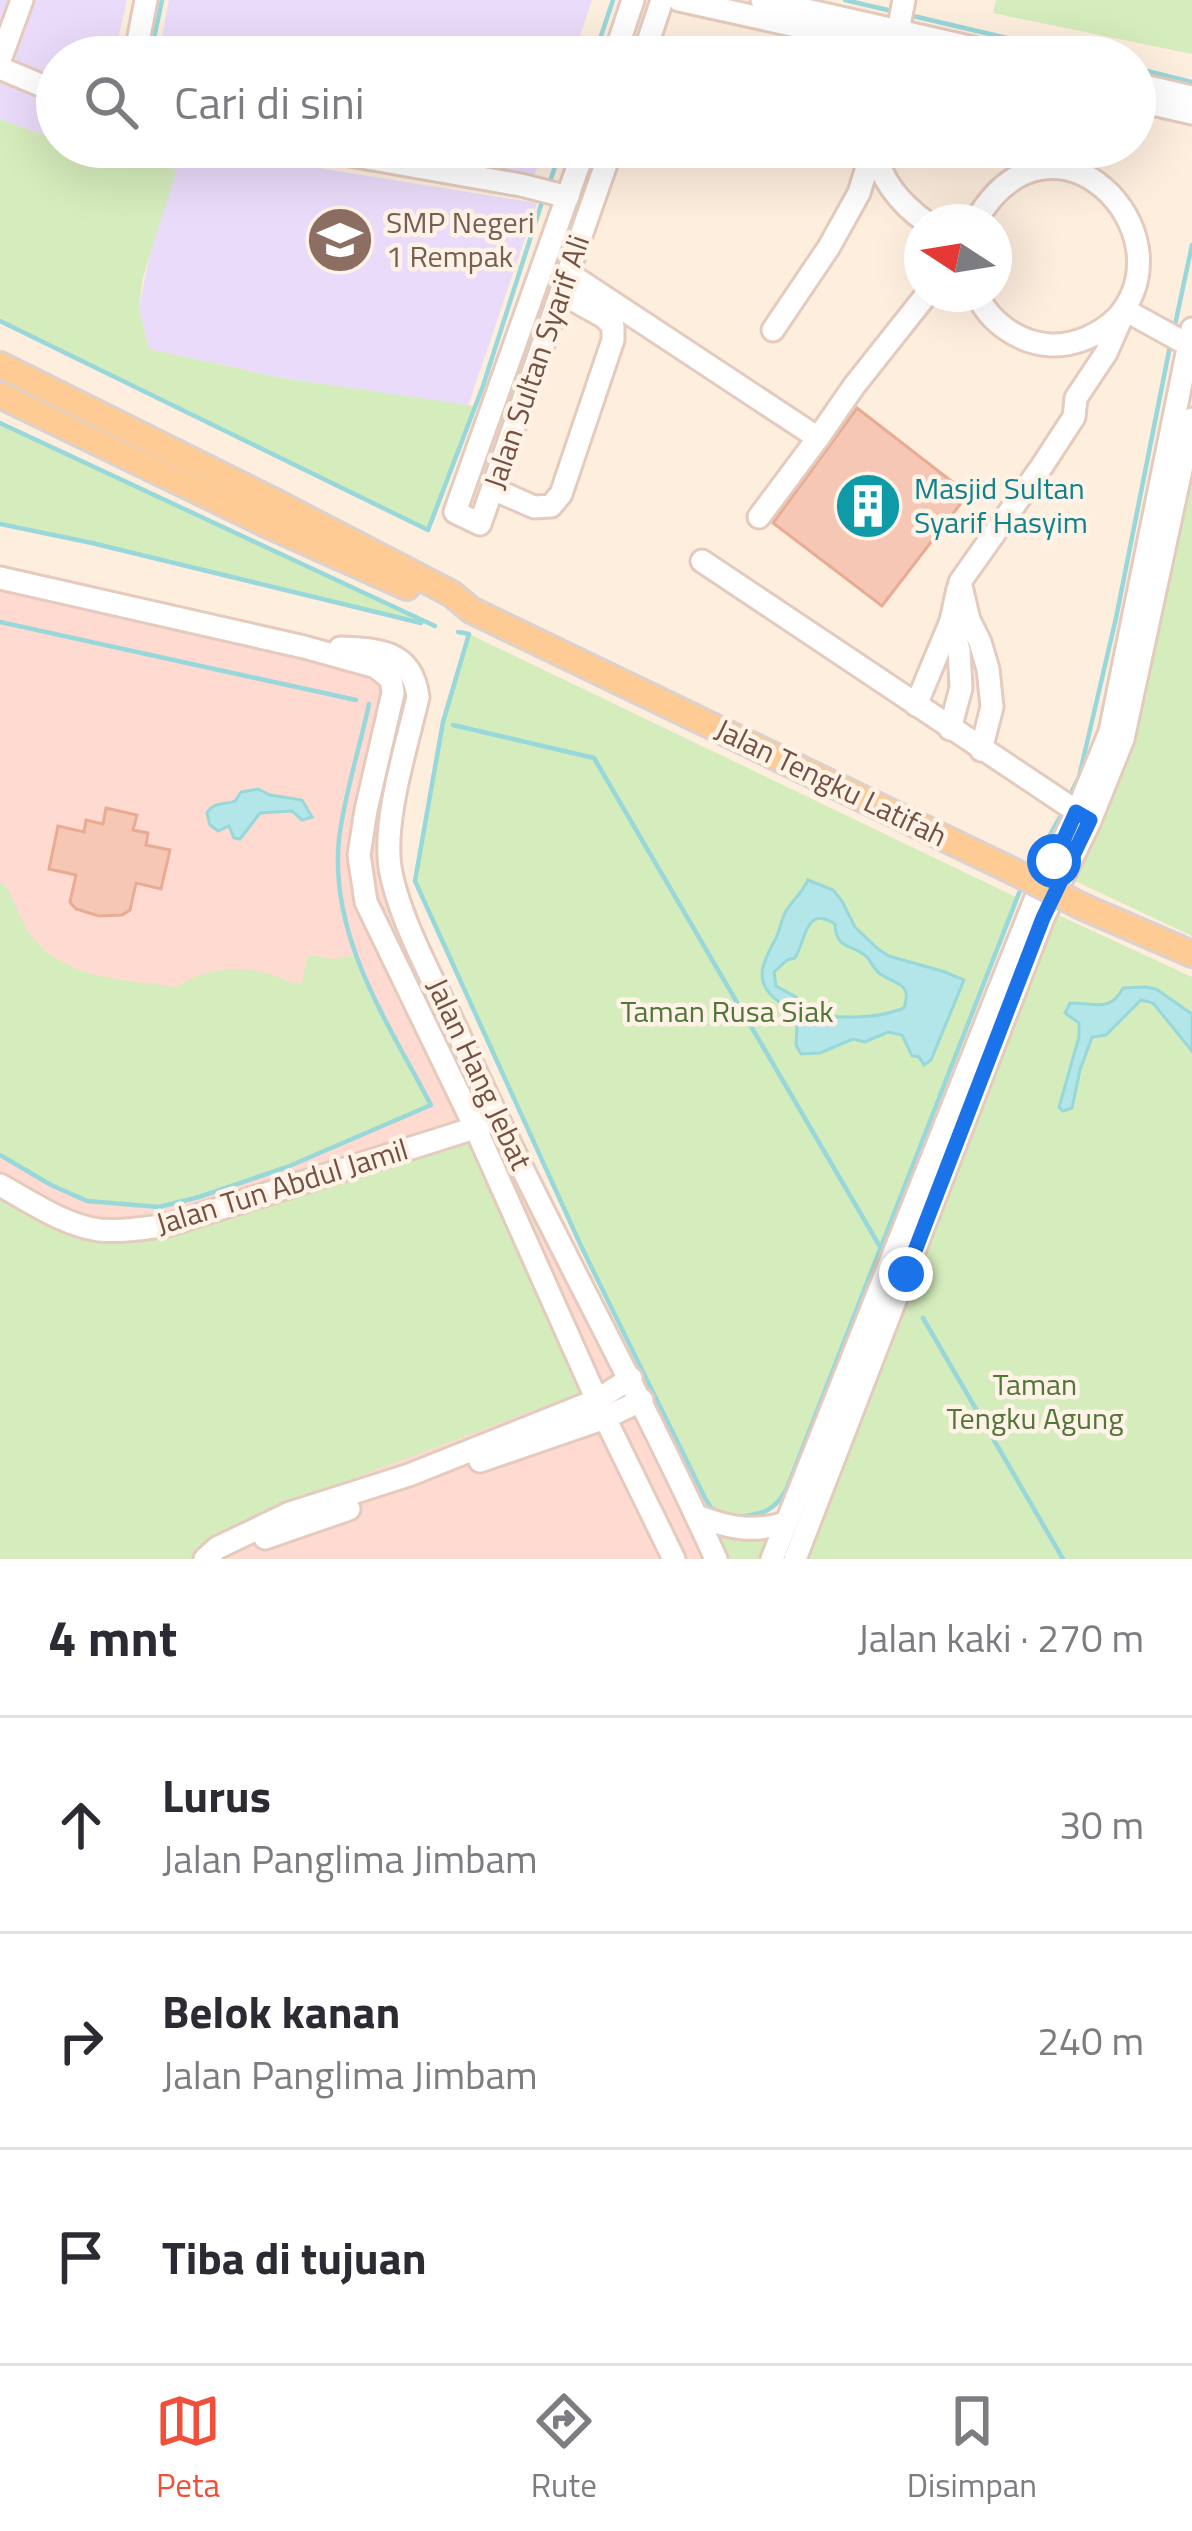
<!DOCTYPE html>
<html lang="id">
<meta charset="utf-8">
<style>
body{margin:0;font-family:"Titillium Web",sans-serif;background:#f7f7f7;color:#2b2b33}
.compass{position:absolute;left:904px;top:204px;width:108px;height:108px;border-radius:50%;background:#fff;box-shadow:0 12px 48px #0002;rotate:282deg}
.stop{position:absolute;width:36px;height:36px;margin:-27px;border:9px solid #1a73e8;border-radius:50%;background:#fff}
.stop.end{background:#1a73e8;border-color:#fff;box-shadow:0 3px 12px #0008}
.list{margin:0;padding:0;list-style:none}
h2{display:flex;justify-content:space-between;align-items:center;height:156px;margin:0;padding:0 48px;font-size:51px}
h2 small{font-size:39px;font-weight:400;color:#7c7c81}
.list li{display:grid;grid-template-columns:78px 1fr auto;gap:36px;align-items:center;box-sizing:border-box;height:216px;padding:0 48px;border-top:3px solid #e1e1e2}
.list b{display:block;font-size:45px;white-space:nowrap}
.list p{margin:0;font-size:39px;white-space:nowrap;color:#7c7c81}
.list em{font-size:39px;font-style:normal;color:#7c7c81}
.icon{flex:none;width:66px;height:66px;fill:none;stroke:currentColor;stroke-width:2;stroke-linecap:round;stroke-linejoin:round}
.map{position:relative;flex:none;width:1192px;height:1559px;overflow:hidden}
.search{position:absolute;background:#fff;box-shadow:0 12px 48px #0002;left:36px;right:36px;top:36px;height:132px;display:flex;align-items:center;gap:30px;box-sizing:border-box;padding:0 42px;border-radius:66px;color:#7c7c81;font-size:45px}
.sheet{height:804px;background:#fff}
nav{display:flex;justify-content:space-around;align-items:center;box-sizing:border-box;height:168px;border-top:3px solid #e1e1e2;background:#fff;font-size:33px;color:#7c7c81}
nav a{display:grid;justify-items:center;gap:6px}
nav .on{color:#f14f3a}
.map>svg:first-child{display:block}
</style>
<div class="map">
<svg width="1192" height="1559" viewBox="0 0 1192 1559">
<rect width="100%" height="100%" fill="#feeede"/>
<!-- commercial -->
<path fill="#ffdad1" d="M0 578 415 677 392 815 393 884 716 1559H0Z"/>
<!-- education -->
<g fill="#ebdbfa">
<path d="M0 0H127L114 57H57V140L0 119Z"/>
<path d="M169 0H592L573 57H158Z"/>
<path d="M171 147H186L537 203 468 406 282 378 149 349 139 308Z"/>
<path d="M373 147H544L534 177Z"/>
</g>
<!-- green -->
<g fill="#d5ecbc">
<path d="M996 0H1192V54L993 13Z"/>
<path d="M0 119 57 140V147H77L107 158 110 147H171L166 163 176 172 143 277 139 308 149 349 282 378 475 406 428 530 0 321Z"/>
<path d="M0 423 435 626 92 543 0 524Z"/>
<path d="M1192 473V936L1073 880 1121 780Z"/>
<path d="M469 634 1016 897 787 1488C784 1493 781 1501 777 1505 758 1524 719 1521 705 1498L582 1248 415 881 443 722Z"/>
<path d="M0 883 4 884C15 899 19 918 30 934 65 981 124 979 176 987 204 969 237 964 269 974 279 977 287 981 297 984L302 983 308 955 335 959 355 955 431 1105 287 1167 199 1197 159 1207 87 1201 50 1185 0 1156Z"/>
<path d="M1054 913 1192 977V1559H807Z"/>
<path d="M469 1135 587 1390 310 1495 217 1540 195 1559H0V1197L156 1237 238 1216Z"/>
<path d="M776 1534 765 1559H724L713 1538Z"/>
</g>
<!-- water -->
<g fill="#b2e6e8" stroke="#98d7da" stroke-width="3">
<path d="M258 789 270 795 302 800 312 817 302 820 292 811 260 813 240 839 234 838 229 826 218 831 210 825 207 813C214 801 226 805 235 801L241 792Z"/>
<path d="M808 880 833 890 842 901 855 927 878 949 889 956 945 972 964 980 931 1060 924 1065 919 1057 912 1056 902 1035 888 1032 865 1042 853 1039 820 1053 801 1054 796 1045 797 1025C815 1012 835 1018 855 1017 872 1017 889 1014 904 1008 913 982 895 985 879 973 873 968 872 963 867 957 852 943 836 951 835 924 805 905 806 940 795 958L787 960 774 972 776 986 796 997 792 1003 782 1004C752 984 761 966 776 938 780 930 781 920 786 911 793 900 802 893 808 880Z"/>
<path d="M1145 987 1156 989 1192 1014V1051L1153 1003 1141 1000 1106 1035 1092 1037 1080 1070 1072 1108 1063 1111 1059 1107 1079 1037V1023L1065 1013 1070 1003C1095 1003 1110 1013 1123 988Z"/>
</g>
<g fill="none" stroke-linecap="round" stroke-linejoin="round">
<!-- stream -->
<g stroke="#98d7da" stroke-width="4.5">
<path d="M845 0 892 11"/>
<path d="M909 15 1088 57"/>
<path d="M150 57 162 0"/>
<path d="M594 57 613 0"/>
<path d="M1135 68 1192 82"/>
<path d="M550 181 562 147"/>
<path d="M0 321 428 530 483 386 542 202"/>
<path d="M1175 325 1192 245"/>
<path d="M0 423 435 626"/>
<path d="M0 524 92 543 421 623"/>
<path d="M0 622 356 700"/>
<path d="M458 632 469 634 443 722 415 881 582 1248 705 1498 711 1508 719 1513"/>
<path d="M453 725 594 758 879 1245"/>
<path d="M1070 795 1079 777 1116 618 1170 346"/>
<path d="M1029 872 1060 817"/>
<path d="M0 1155 51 1185 87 1201 159 1207 199 1197 287 1167 431 1105C388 1023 329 937 339 839 344 796 360 747 369 704"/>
<path d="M923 1318 1063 1559"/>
<path d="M736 1517C761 1515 775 1512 787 1488L1021 888"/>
</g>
</g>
<!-- building -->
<g fill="#f5c7b4" stroke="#e9ab93" stroke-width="3">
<path d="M857 408 968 494 882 606 773 523Z"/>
<path d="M106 808 137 815 133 830 148 833 146 845 170 850 161 889 136 883 130 910 122 915 99 916 76 909 70 902 76 875 49 869 58 826 84 832 86 820 103 824Z"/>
</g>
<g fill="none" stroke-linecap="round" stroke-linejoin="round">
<defs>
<g id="minor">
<path d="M679 0 936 57"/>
<path d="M762 0 1013 57"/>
<path d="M896 41 904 0"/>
<path d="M135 57 146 0"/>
<path d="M614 57 633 0"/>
<path d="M643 57 662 0"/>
<path d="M0 60 22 0"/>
<path d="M0 68 57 92"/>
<path d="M1135 84 1192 97"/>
<path d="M1135 100 1192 113"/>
<path d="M304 147 521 185 568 197"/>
<path d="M585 147 455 512 480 524 612 147"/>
<path d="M873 147C881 180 899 203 926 222"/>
<path d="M975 222C1053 88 1192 233 1117 318 1099 335 1075 346 1050 345 1019 343 989 322 977 294"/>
<path d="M568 273 818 438 854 386 927 294"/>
<path d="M773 330 829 247 859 193 873 148"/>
<path d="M493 489 534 507 551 506 561 494 613 340V326L604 317 561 293"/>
<path d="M759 517 818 438"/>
<path d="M702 561 1085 817"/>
<path d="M0 578 304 647 376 667 391 679 393 693 366 810 359 855 366 902 475 1127 605 1418 674 1559"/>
<path d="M340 648C379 649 412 651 418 697 407 745 383 819 390 867 398 918 437 987 459 1035 539 1213 636 1382 716 1559"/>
<path d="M916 705 951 621"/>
<path d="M950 729 961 688 959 650 951 621 958 589"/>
<path d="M981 750 992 707 988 669 980 642 969 620 960 582 1042 466 1074 417 1076 398 1106 353 1125 310 1192 347"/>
<path d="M0 1185C31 1202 64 1225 99 1230 122 1232 146 1228 168 1225L484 1125"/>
<path d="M480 1461 605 1418 642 1400"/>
<path d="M697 1516C729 1528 753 1533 786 1523"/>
<path d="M265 1538 349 1509"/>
<path d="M205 1559 217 1548 290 1513 409 1475 597 1400 631 1378"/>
<path d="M772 1559 1035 900 1077 812 1110 732 1192 329"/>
<path d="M795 1559 1043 918 1090 821 1123 739 1192 419"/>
</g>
<g id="major">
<path d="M0 365 273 501 452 594 471 610 1023 876"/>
<path d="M0 395 266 524 407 587"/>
<path d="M1081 906 1192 954"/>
</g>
</defs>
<!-- minor casing -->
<use href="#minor" stroke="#e4cbbd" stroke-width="27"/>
<!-- major casing -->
<use href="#major" stroke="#dbd2cf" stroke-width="30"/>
<!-- minor -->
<use href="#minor" stroke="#fff" stroke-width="21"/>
<!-- major -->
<use href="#major" stroke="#ffcb94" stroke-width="24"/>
<defs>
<path id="major-bridge" d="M1023 876 1081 906"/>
</defs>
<!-- major-bridge casing -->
<use href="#major-bridge" stroke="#dbd2cf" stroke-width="30" stroke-linecap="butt"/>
<!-- major-bridge -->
<use href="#major-bridge" stroke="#ffcb94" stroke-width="24"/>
</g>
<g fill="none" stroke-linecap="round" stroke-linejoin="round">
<!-- route -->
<path stroke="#1a73e8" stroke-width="15" d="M906 1274 1043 918 1090 820 1076 812 1054 861"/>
</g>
<!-- icons -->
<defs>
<symbol id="school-disc" viewBox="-11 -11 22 22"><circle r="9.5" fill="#8d6e63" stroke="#fff2e6"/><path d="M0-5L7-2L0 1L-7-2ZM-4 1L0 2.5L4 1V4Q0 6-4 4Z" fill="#fff"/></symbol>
<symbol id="building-disc" viewBox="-11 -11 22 22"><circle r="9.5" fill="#0f9aa8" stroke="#fff2e6"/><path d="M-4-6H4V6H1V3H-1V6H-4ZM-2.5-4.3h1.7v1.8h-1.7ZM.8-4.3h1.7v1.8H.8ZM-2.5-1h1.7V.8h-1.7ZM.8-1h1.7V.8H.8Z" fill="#fff"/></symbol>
</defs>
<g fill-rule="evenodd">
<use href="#school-disc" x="302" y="202" width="76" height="76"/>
<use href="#building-disc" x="830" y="468" width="76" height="76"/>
</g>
<g text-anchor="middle" stroke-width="9" stroke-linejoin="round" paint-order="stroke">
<!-- education labels -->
<g font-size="30" fill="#785e54" stroke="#fff2e6" text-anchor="start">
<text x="386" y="233">SMP Negeri<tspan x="386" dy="34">1 Rempak</tspan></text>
</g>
<!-- street labels -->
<g font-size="30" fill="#755145" stroke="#fff2e6">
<text transform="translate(537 362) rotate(-71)" y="10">Jalan Sultan Syarif Ali</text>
<text transform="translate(831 783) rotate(26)" y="10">Jalan Tengku Latifah</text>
<text transform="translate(479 1074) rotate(65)" y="10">Jalan Hang Jebat</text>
<text transform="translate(282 1187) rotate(-17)" y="10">Jalan Tun Abdul Jamil</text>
</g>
<!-- culture labels -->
<g font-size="30" fill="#0d838f" stroke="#fff2e6" text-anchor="start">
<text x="914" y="499">Masjid Sultan<tspan x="914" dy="34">Syarif Hasyim</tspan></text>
</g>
<!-- park labels -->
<g font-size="30" fill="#52763a" stroke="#fff2e6">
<text x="727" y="1022">Taman Rusa Siak</text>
<text x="1035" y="1395">Taman<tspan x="1035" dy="34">Tengku Agung</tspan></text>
</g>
</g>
</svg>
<svg class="compass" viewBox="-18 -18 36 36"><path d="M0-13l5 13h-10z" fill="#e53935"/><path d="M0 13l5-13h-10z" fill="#7c7c81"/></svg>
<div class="stop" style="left:1054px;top:861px"></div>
<div class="stop end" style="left:906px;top:1274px"></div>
<div class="search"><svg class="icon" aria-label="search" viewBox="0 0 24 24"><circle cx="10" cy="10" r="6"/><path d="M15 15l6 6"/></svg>Cari di sini</div>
</div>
<section class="sheet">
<h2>4 mnt<small>Jalan kaki · 270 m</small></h2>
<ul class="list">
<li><svg class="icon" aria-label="ahead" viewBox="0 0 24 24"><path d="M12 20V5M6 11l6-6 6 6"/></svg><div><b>Lurus</b><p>Jalan Panglima Jimbam</p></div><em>30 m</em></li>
<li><svg class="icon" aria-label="right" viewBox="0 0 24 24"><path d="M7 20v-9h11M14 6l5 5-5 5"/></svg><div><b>Belok kanan</b><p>Jalan Panglima Jimbam</p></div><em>240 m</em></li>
<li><svg class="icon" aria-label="arrive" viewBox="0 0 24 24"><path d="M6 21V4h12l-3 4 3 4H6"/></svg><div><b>Tiba di tujuan</b></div></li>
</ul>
</section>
<nav>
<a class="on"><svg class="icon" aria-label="map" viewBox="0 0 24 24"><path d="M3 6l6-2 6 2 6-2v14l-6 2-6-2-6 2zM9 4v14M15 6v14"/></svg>Peta</a>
<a><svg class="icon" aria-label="directions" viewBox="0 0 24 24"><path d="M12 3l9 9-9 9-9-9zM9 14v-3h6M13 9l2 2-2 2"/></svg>Rute</a>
<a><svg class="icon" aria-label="saved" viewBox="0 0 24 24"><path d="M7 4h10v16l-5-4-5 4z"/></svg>Disimpan</a>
</nav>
